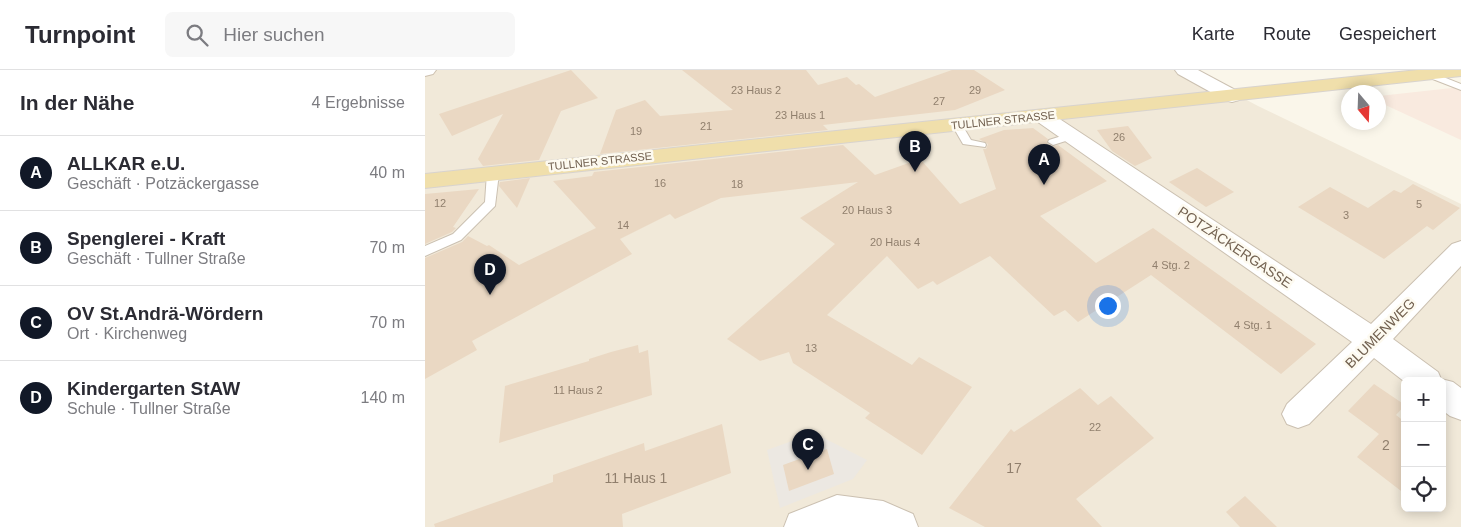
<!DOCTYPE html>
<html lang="de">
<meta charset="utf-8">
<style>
body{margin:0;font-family:Arial,sans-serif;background:#f7f7f7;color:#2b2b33}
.controls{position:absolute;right:15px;bottom:15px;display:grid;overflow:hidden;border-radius:8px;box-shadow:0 2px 12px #0003}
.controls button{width:45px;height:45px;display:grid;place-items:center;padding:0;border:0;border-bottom:1px solid #e1e1e2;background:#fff;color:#2b2b33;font:25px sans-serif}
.compass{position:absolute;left:916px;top:15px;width:45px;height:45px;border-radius:50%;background:#fff;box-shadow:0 2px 12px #0003;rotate:161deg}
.you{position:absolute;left:682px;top:235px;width:18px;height:18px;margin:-12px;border:4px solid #fff;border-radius:50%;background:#1a73e8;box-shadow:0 0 0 8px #1a73e833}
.badge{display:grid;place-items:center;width:32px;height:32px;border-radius:50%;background:#111827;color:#fff;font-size:16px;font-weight:700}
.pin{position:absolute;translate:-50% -41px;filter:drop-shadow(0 1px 2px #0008)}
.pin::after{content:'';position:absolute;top:26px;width:18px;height:15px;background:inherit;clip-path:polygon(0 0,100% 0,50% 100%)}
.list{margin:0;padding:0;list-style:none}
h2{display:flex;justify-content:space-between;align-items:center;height:65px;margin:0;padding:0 20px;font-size:21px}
h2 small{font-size:16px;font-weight:400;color:#7c7c81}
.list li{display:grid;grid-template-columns:32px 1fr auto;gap:15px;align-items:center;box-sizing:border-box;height:75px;padding:0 20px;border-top:1px solid #e1e1e2}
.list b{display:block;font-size:19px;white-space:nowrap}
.list p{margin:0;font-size:16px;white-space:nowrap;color:#7c7c81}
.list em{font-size:16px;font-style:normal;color:#7c7c81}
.icon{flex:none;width:28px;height:28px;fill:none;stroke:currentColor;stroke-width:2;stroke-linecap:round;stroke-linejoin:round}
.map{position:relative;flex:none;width:1036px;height:457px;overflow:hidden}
header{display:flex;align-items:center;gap:30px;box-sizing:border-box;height:70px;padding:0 25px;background:#fff;border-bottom:1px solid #e1e1e2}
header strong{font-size:24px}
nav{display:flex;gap:28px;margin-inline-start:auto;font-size:18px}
.search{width:350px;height:45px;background:#f7f7f7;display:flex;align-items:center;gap:12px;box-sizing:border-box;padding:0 18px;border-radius:8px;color:#7c7c81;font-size:19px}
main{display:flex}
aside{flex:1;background:#fff}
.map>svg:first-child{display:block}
</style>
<header>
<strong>Turnpoint</strong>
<div class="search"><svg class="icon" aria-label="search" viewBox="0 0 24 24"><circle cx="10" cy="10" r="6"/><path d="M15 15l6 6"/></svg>Hier suchen</div>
<nav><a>Karte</a><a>Route</a><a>Gespeichert</a></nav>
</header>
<main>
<aside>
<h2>In der Nähe<small>4 Ergebnisse</small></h2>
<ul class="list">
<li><span class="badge">A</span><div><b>ALLKAR e.U.</b><p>Geschäft · Potzäckergasse</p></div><em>40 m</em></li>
<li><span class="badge">B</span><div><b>Spenglerei - Kraft</b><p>Geschäft · Tullner Straße</p></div><em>70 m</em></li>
<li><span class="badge">C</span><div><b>OV St.Andrä-Wördern</b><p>Ort · Kirchenweg</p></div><em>70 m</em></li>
<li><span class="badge">D</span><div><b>Kindergarten StAW</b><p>Schule · Tullner Straße</p></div><em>140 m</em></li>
</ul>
</aside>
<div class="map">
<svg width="1036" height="457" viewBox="0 0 1036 457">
<rect width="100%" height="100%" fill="#faf6ea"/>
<!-- residential -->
<path fill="#f1e9d9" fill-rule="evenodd" d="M0 0H765L833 36 1036 134V457H0ZM980 311H1017V438H980Z"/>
<!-- commercial -->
<path fill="#f9eadf" d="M1036 17V70L954 32V26Z"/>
<!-- industrial -->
<path fill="#ece8e2" d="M389 363 442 390 428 409 355 438 342 380Z"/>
<!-- building -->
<g fill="#ead8c3">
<path d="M146 0 173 28 136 41 114 90 58 96 53 89 78 44 27 66 14 44Z"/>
<path d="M257 0H381L393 15 422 7 431 15 434 14 450 27 527 0H549L580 20 530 40 398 55 403 60 175 84 191 40 220 30 235 46 308 40Z"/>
<path d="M703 56 727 88 710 96 687 81 672 60Z"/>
<path d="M608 58 623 69 622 74 627 77 633 75 682 111 615 146 671 193 728 158 891 274 856 304 726 205 653 252 640 240 629 246 565 186 512 215 508 211 493 219 462 186 402 245 487 295 494 287 547 317 497 385 440 348 445 343 368 293 364 282 335 291 302 269 410 174 375 148 433 112 296 128 250 149 245 144 195 169 207 184 47 271 52 280 0 309V188L37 172 43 166 62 176 64 175 94 195 171 158 128 111 167 106 169 102 418 75 450 105 495 89 535 134 571 119 558 79H561L563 74 554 69 579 60Z"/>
<path d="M772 98 809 122 781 137 744 112Z"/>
<path d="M105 108 92 138 74 116 75 112Z"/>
<path d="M988 114 1035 138 1008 160 1002 156 959 189 873 137 905 117 943 138 969 120 976 123Z"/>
<path d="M54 119 28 157 31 158 27 162 0 174V124Z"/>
<path d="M213 275 214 283 223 280 227 325 74 373 80 316 164 291V289L186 282Z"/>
<path d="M949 314 980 335 971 345 980 352V424L932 387 954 364 923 341Z"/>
<path d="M655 318 673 335 686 326 729 368 651 429 677 457H560L524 438 586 359 589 362Z"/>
<path d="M297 354 306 403 197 444 198 457H10L9 454 128 412V405L219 373 220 381Z"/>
<path d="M402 379 409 404 364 421 358 395Z"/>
<path d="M820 426 852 457H815L801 442Z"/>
</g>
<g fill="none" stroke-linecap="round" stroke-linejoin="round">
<defs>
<g id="service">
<path d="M1003 1 1036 14V20L1000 6V2Z"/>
<path d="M532 52 536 53 546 70 560 73 561 75 560 77 538 74 527 55Z"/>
<path d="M646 63 650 64 651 66 650 68 628 75 623 72 624 70Z"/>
<path d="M68 100 74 103 70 136 36 170 0 186V176L28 164 60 132 62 103Z"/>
</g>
<g id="minor">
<path d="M750 0H773L814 22 817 26 814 30 807 32 800 30 753 4Z"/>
<path d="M617 40 624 42 946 254 1027 174 1036 171V196L968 269 1013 302 1016 309 1028 312 1036 318V350L1025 346 1017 340V311L980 312 949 288 884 354 873 358 862 354 857 344 862 334 927 272 610 50 607 46 610 42Z"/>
<path d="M412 425 458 431 488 444 493 457H359L364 444Z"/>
</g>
<path id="secondary" d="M0 0H11L8 4 0 6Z"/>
<path id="primary" d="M993 0H1036V6L0 118V104Z"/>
</defs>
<!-- service casing -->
<use href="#service" stroke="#cbc0b1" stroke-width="2"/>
<!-- minor casing -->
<use href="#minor" stroke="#cbc0b1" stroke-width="2"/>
<!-- secondary casing -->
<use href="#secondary" stroke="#cdc0af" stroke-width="2"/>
<!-- primary casing -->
<use href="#primary" stroke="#d8d3ce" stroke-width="2"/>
<!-- service -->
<use href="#service" fill="#fff" fill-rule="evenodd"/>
<!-- minor -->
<use href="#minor" fill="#fff" fill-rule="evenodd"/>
<!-- secondary -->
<use href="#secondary" fill="#fff" fill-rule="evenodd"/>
<!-- primary -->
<use href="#primary" fill="#f0dfab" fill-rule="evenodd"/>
</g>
<g text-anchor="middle" stroke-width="5" stroke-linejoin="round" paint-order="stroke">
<!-- number labels -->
<g font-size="11" fill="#907f6d">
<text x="331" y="24">23 Haus 2</text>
<text x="550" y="24">29</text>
<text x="514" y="35">27</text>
<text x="375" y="49">23 Haus 1</text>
<text x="281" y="60">21</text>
<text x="211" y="65">19</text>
<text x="694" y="71">26</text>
<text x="235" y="117">16</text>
<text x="312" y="118">18</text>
<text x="15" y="137">12</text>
<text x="994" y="138">5</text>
<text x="442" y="144">20 Haus 3</text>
<text x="921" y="149">3</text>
<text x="198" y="159">14</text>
<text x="470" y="176">20 Haus 4</text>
<text x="746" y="199">4 Stg. 2</text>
<text x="828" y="259">4 Stg. 1</text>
<text x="386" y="282">13</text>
<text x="153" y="324">11 Haus 2</text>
<text x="670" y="361">22</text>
</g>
<!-- far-street labels -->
<g font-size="11" fill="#726150" stroke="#fdfaf0">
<text transform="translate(578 50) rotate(-6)" y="4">TULLNER STRASSE</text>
<text transform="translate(175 91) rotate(-6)" y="4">TULLNER STRASSE</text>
</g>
<!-- street labels -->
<g font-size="14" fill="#726150" stroke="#fdfaf0">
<text transform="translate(810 177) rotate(34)" y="5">POTZÄCKERGASSE</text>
<text transform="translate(955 263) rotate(-45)" y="5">BLUMENWEG</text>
</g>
<!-- near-number labels -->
<g font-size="14" fill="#907f6d">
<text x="961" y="380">2</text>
<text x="589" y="403">17</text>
<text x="211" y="413">11 Haus 1</text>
</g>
</g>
</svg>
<div class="controls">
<button>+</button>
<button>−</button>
<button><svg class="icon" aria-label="locate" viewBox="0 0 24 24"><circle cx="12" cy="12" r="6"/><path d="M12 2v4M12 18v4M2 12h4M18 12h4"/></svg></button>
</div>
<svg class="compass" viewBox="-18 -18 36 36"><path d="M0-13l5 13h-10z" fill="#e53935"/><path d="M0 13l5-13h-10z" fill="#7c7c81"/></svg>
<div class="you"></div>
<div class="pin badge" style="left:619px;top:115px">A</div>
<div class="pin badge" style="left:490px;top:102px">B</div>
<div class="pin badge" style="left:383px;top:400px">C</div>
<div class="pin badge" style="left:65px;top:225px">D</div>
</div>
</main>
